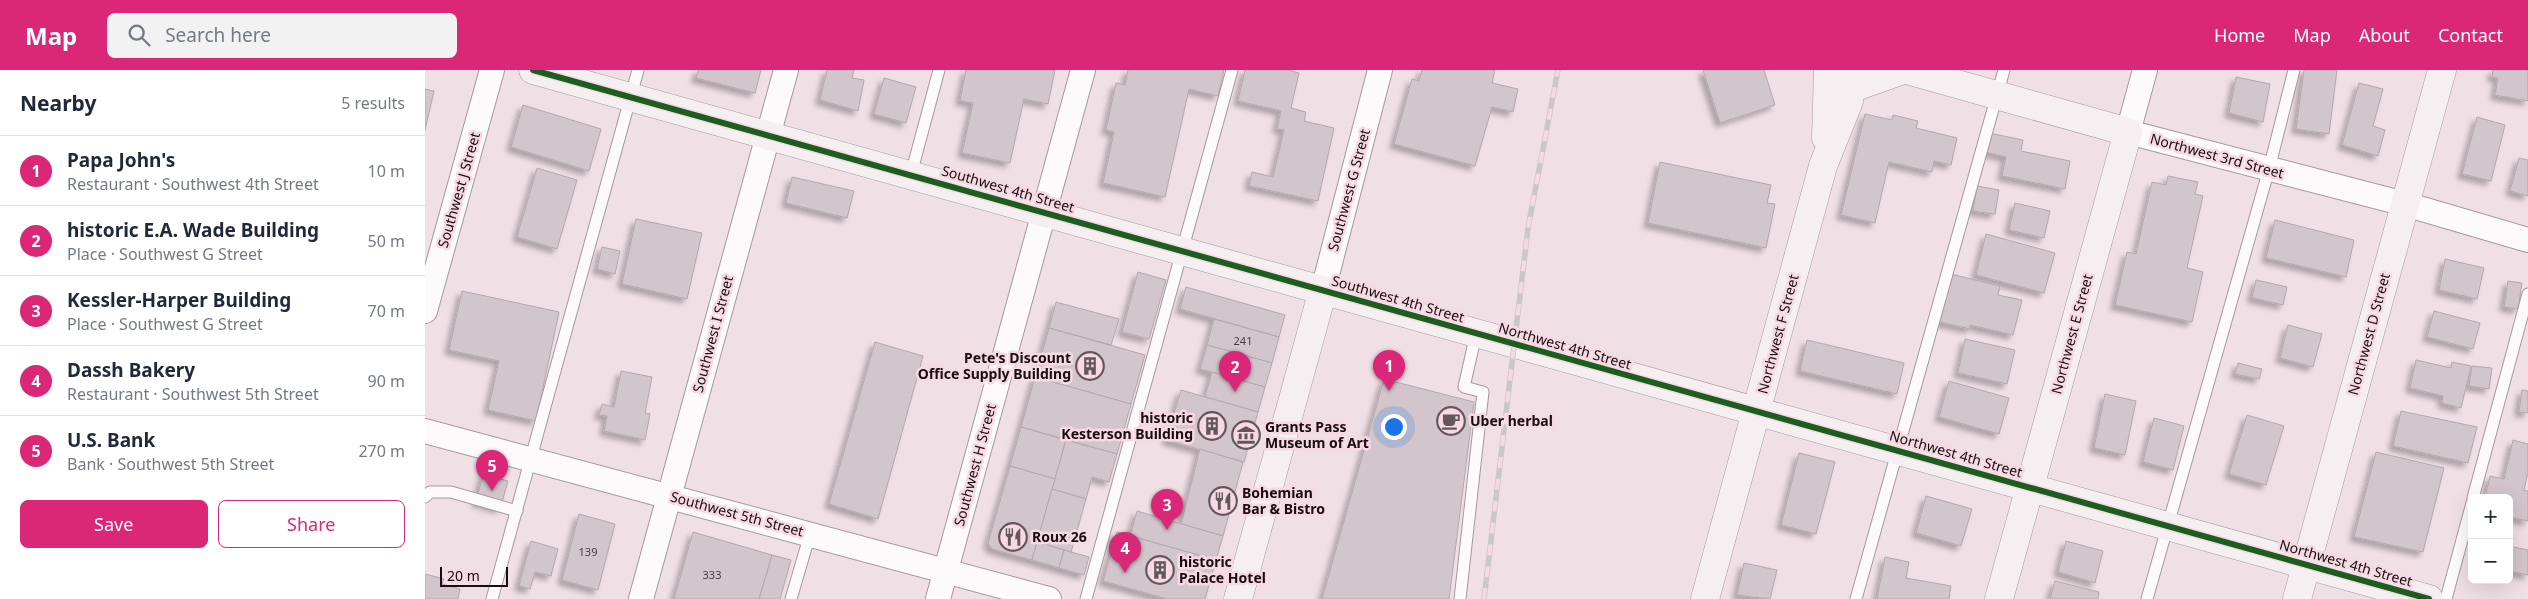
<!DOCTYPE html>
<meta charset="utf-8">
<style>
body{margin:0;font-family:"Noto Sans",sans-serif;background:#f2f2f3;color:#1f2937}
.controls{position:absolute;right:15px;bottom:15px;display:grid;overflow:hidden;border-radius:8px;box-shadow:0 5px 20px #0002}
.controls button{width:45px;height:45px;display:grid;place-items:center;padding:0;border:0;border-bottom:1px solid #e0e1e3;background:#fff;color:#1f2937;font:25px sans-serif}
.scale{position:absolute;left:15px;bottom:12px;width:68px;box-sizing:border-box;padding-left:5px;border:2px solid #180e12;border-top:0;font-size:14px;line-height:18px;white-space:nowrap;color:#180e12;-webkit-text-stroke:4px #f6d9e2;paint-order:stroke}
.you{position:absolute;left:968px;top:356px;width:18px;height:18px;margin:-12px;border:4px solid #fff;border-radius:50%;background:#1a73e8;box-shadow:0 0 0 8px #1a73e833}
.badge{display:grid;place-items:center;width:32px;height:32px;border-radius:50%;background:#db2777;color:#fff;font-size:16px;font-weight:700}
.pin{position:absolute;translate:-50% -41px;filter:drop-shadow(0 1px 2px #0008)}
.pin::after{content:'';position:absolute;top:26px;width:18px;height:15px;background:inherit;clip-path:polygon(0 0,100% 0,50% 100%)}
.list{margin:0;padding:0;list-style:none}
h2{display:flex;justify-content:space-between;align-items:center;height:65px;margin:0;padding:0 20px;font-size:21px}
h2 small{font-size:16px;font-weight:400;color:#747a83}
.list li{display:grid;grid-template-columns:32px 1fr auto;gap:15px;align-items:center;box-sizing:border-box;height:70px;padding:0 20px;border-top:1px solid #e0e1e3}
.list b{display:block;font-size:19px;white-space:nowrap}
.list p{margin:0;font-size:16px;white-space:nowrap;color:#747a83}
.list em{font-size:16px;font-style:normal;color:#747a83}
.actions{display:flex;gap:10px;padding:15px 20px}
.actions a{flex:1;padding:11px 0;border:1px solid #db2777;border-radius:8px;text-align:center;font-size:18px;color:#db2777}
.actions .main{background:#db2777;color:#fff}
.icon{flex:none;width:28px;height:28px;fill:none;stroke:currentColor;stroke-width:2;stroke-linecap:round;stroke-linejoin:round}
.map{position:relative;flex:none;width:2103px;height:529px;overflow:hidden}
header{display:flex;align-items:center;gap:30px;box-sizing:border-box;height:70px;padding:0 25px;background:#db2777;color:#fff}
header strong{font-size:24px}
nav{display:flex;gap:28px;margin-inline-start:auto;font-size:18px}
.search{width:350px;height:45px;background:#f2f2f3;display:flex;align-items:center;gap:12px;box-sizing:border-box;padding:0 18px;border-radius:8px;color:#747a83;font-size:19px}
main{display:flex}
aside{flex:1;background:#fff}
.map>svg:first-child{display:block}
</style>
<header>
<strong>Map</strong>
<div class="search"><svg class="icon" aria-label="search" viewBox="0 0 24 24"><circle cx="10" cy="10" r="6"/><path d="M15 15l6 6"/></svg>Search here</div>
<nav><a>Home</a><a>Map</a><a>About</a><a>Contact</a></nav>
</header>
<main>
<aside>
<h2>Nearby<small>5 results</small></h2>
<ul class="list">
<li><span class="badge">1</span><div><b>Papa John's</b><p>Restaurant · Southwest 4th Street</p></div><em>10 m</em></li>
<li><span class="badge">2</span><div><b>historic E.A. Wade Building</b><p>Place · Southwest G Street</p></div><em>50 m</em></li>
<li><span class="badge">3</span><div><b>Kessler-Harper Building</b><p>Place · Southwest G Street</p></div><em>70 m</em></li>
<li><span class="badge">4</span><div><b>Dassh Bakery</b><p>Restaurant · Southwest 5th Street</p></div><em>90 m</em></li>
<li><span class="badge">5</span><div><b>U.S. Bank</b><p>Bank · Southwest 5th Street</p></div><em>270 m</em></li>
</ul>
<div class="actions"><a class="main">Save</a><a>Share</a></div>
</aside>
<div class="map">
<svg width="2103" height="529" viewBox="0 0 2103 529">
<defs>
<filter id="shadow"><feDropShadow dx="-4.5" dy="4.5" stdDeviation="2.5" flood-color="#0004"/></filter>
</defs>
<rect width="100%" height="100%" fill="#f0dfe5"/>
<!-- building -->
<g fill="#d2c6cc" stroke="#b3a7ad" filter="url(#shadow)">
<path d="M273 0H336L330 23 271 8Z"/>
<path d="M402 0H429L427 8 439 10 433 41 395 30Z"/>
<path d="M541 0H630L623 34 599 29 585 93 537 83 548 33 535 31Z"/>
<path d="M703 0H799L793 26 764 19 740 127 678 113 689 62 681 60 691 13 700 15Z"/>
<path d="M820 0H863L874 3 866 38 881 42 879 51 909 58 893 131 824 116 827 102 848 107 859 60 852 59 856 41 813 31Z"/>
<path d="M997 0H1070L1067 13 1093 19 1088 42 1067 37 1050 96 969 74 987 9 994 11Z"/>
<path d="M1278 0H1339L1350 35 1295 53Z"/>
<path d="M1879 0H1912L1904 64 1871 59Z"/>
<path d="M2068 0H2103V31L2070 25 2073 8 2067 7Z"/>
<path d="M1811 7 1845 14 1838 52 1804 43Z"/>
<path d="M459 8 491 17 481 53 449 44Z"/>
<path d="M1934 13 1958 19 1948 56 1960 60 1953 86 1917 75Z"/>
<path d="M0 19 9 21 0 60Z"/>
<path d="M98 35 176 59 164 101 86 77Z"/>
<path d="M1440 44 1467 50 1468 45 1493 51 1491 58 1532 68 1526 95 1509 91 1507 102 1464 92 1450 153 1416 145Z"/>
<path d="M2052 47 2080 55 2066 111 2037 104Z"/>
<path d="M1564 63 1598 70 1596 81 1645 91 1640 119 1577 106 1581 87 1560 82Z"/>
<path d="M2094 88 2103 90V126L2085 121Z"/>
<path d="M1235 92 1346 115 1342 133 1350 134 1341 178 1223 153Z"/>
<path d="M112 98 152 110 132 179 92 167Z"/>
<path d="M1743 106 1773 112 1770 124 1778 126 1762 198 1778 202 1767 252 1690 235 1702 182 1711 184 1727 112 1741 115Z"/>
<path d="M367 107 429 121 422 148 361 133Z"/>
<path d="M1552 116 1574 120 1570 144 1548 141Z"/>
<path d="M1590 133 1625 141 1619 168 1584 160Z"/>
<path d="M211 149 277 163 262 229 197 214Z"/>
<path d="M1850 150 1929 170 1921 207 1841 188Z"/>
<path d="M1561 164 1630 183 1619 223 1551 205Z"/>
<path d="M177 177 195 181 190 204 172 199Z"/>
<path d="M2020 189 2059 198 2052 229 2014 220Z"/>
<path d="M713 202 741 210 724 269 697 262Z"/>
<path d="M1526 204 1575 216 1573 225 1597 230 1588 265 1545 255V259L1515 252Z"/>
<path d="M1831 210 1862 217 1858 235 1827 228Z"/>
<path d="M2083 211 2097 213 2093 239 2079 237Z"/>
<path d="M761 217 860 245 854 267 755 239Z"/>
<path d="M37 221 134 242 111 351 63 340 74 291 24 280Z"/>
<path d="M631 232 694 249 686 275 624 258Z"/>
<path d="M2009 241 2055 253 2048 279 2002 267Z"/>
<path d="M789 249 854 267 847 293 782 275Z"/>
<path d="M1863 255 1897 264 1888 297 1855 288Z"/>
<path d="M624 258 720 285 706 334 610 307Z"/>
<path d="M1540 269 1590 280 1582 314 1533 303Z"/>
<path d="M1382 270 1479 293 1472 324 1375 301Z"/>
<path d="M450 272 498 286 453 449 404 434Z"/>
<path d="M782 275 847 293 840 317 775 299Z"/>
<path d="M1991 290 2026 298 2027 292 2046 296 2036 338 2017 333 2018 326 1985 318Z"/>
<path d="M1813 293 1837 299 1834 309 1810 304Z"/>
<path d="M2047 296 2067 298 2064 319 2044 316Z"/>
<path d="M196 301 227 307 220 343 225 344 220 370 179 361 182 346 174 345 177 334 189 337Z"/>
<path d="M787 302 840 317 833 342 780 327Z"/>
<path d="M610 307 706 334 692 384 596 357Z"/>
<path d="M959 309 1049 332 1024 529H897Z"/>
<path d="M1524 311 1584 328 1574 364 1514 347Z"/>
<path d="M756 320 833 342 819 392 741 370Z"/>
<path d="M2097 320 2103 321V343L2094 342Z"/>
<path d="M1680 324 1711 331 1700 385 1669 378Z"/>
<path d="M1976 341 2052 357 2043 393 1968 376Z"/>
<path d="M1822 345 1859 356 1841 415 1804 404Z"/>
<path d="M1729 348 1759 356 1748 400 1718 392Z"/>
<path d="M596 357 641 370 630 409 585 396Z"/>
<path d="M641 370 692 384 684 412 667 407 661 429 627 419Z"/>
<path d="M2088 370 2103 374V402L2099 420 2103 421V451L2084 447V428H2060L2065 406 2079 409Z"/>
<path d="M775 379 818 392 798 466 756 454Z"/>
<path d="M1951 382 2019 398 1998 482 1929 467Z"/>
<path d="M1374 383 1410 392 1391 464 1356 455Z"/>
<path d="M585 396 630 409 607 490 567 479 563 473Z"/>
<path d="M58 404 83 411 75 439 51 432Z"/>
<path d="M627 419 661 429 646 482 612 472Z"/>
<path d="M1501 426 1547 439 1536 476 1491 463Z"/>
<path d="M712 441 798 466 791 490 705 466Z"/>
<path d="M154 444 190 454 173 520 137 510Z"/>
<path d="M268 462 347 485 334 529H249Z"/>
<path d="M692 462 791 490 780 529H742L678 511Z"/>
<path d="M106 471 133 479 126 506 110 502 105 519 94 516Z"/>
<path d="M1641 471 1678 481 1670 513 1633 502Z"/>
<path d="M612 472 639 480 634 498 607 490Z"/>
<path d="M2084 476 2103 480V505L2084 501Z"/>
<path d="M639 480 664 487 659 505 634 498Z"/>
<path d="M347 485 366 490 355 529H334Z"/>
<path d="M1460 487 1484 492 1481 508 1526 516 1524 529H1452Z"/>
<path d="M1319 493 1352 500 1345 529 1312 525Z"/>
<path d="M0 504 19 509 17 514 35 519 33 529H0Z"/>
<path d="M1630 511 1674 522 1673 529H1625Z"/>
</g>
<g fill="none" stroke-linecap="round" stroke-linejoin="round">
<defs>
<g id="lane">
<path d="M486 104 514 0"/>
<path d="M0 427 5 422H26L92 441"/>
<path d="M2048 428 2103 224"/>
<path d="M67 529 213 0"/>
<path d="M366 529 385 464"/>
<path d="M661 529 807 0"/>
<path d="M1035 529 1058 322 1039 317 1051 264"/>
<path d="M1431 529 1579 0"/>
<path d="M1722 529 1844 99 1869 0"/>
<path d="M2021 529 2047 433"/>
</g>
<g id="street">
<path d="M1720 0 1703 62 1980 134 2103 170"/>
<path d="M898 220 955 0"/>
<path d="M0 241 67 0"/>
<path d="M0 361 624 529"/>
<path d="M216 529 361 0"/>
<path d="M513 529 658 0"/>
</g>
<g id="secondary">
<path d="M108 0 2004 529"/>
<path d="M1482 0 1703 62 1574 529"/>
<path d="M1427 18 1478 0"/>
<path d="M1401 68 1403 0"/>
<path d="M813 529 898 220"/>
<path d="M1280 529 1398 96 1424 31 1429 0"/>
<path d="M1872 529 2017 0"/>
</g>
</defs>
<!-- lane casing -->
<use href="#lane" stroke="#a5999d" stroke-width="13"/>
<!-- street casing -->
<use href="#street" stroke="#a5999d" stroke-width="26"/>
<!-- secondary casing -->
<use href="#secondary" stroke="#a5999d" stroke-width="29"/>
<!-- lane -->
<use href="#lane" stroke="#fdfafb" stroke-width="11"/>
<!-- street -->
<use href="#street" stroke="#fdfafb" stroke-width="24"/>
<!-- secondary -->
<use href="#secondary" stroke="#f5eff1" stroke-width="28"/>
<defs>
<path id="rail" d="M1059 529 1103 158 1133 0"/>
</defs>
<!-- rail casing -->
<use href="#rail" stroke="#cbc6c8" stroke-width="5.5"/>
<!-- rail -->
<use href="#rail" stroke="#f6d9e2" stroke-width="4" stroke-dasharray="11" stroke-linecap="butt"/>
<defs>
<path id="cycleway" d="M108 0 2004 529"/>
</defs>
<!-- cycleway casing -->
<use href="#cycleway" stroke="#f6d9e2" stroke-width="9"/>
<!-- cycleway -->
<use href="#cycleway" stroke="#1b5e20" stroke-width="6"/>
</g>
<!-- icons -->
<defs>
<symbol id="building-ring" viewBox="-11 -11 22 22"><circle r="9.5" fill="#f6d9e2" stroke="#64575c" stroke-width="1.5"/><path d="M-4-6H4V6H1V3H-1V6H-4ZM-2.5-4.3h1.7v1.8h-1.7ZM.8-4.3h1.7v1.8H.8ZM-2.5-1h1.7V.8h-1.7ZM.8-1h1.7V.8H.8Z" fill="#64575c"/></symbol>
<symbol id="cafe-ring" viewBox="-11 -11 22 22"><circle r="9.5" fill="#f6d9e2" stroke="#64575c" stroke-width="1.5"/><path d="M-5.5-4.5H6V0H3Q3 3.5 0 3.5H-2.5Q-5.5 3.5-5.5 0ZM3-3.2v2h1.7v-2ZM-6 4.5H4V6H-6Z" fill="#64575c"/></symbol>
<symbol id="museum-ring" viewBox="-11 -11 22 22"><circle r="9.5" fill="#f6d9e2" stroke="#64575c" stroke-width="1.5"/><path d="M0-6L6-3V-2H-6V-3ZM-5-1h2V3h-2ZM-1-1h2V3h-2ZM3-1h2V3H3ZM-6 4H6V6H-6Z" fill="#64575c"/></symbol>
<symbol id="restaurant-ring" viewBox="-11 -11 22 22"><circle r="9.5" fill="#f6d9e2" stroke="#64575c" stroke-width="1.5"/><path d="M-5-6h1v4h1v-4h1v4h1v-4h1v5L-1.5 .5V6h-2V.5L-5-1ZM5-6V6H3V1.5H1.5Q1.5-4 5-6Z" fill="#64575c"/></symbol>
</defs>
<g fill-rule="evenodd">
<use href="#building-ring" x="649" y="280" width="32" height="32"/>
<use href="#cafe-ring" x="1010" y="335" width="32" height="32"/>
<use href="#building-ring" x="771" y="340" width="32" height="32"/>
<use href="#museum-ring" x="805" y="349" width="32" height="32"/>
<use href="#restaurant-ring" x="782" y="415" width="32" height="32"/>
<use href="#restaurant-ring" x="572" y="451" width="32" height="32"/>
<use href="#building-ring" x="719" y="484" width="32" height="32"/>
</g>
<g text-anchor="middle" stroke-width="5" stroke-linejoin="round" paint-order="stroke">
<!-- number labels -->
<g font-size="11" fill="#463c40">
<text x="818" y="275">241</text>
<text x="163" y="486">139</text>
<text x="287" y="509">333</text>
</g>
<!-- street labels -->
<g font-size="14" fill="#180e12" stroke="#f6d9e2">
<text transform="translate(1792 86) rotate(15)" y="5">Northwest 3rd Street</text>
<text transform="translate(583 119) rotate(16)" y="5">Southwest 4th Street</text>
<text transform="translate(34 120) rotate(-74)" y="5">Southwest J Street</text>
<text transform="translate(924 120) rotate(-75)" y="5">Southwest G Street</text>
<text transform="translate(973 229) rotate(16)" y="5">Southwest 4th Street</text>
<text transform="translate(288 264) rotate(-75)" y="5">Southwest I Street</text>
<text transform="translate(1353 264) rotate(-75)" y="5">Northwest F Street</text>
<text transform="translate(1647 264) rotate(-75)" y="5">Northwest E Street</text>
<text transform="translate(1944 264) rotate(-75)" y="5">Northwest D Street</text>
<text transform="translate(1140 276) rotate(16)" y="5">Northwest 4th Street</text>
<text transform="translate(1531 384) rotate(16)" y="5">Northwest 4th Street</text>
<text transform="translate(550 395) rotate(-75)" y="5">Southwest H Street</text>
<text transform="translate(312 444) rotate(15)" y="5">Southwest 5th Street</text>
<text transform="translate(1921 493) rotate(16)" y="5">Northwest 4th Street</text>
</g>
<!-- poi labels -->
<g font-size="14" font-weight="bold" fill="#180e12" stroke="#f6d9e2" text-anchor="start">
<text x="646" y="293" text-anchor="end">Pete's Discount<tspan x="646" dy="16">Office Supply Building</tspan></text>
<text x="768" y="353" text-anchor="end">historic<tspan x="768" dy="16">Kesterson Building</tspan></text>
<text x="1045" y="356">Uber herbal</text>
<text x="840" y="362">Grants Pass<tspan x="840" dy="16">Museum of Art</tspan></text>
<text x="817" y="428">Bohemian<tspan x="817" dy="16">Bar &amp; Bistro</tspan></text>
<text x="607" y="472">Roux 26</text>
<text x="754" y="497">historic<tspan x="754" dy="16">Palace Hotel</tspan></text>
</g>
</g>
</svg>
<div class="controls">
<button>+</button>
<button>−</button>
</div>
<div class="scale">20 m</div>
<div class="you"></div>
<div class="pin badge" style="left:964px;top:321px">1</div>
<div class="pin badge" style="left:810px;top:322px">2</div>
<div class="pin badge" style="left:742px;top:460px">3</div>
<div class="pin badge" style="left:700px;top:503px">4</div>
<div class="pin badge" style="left:67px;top:421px">5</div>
</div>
</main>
